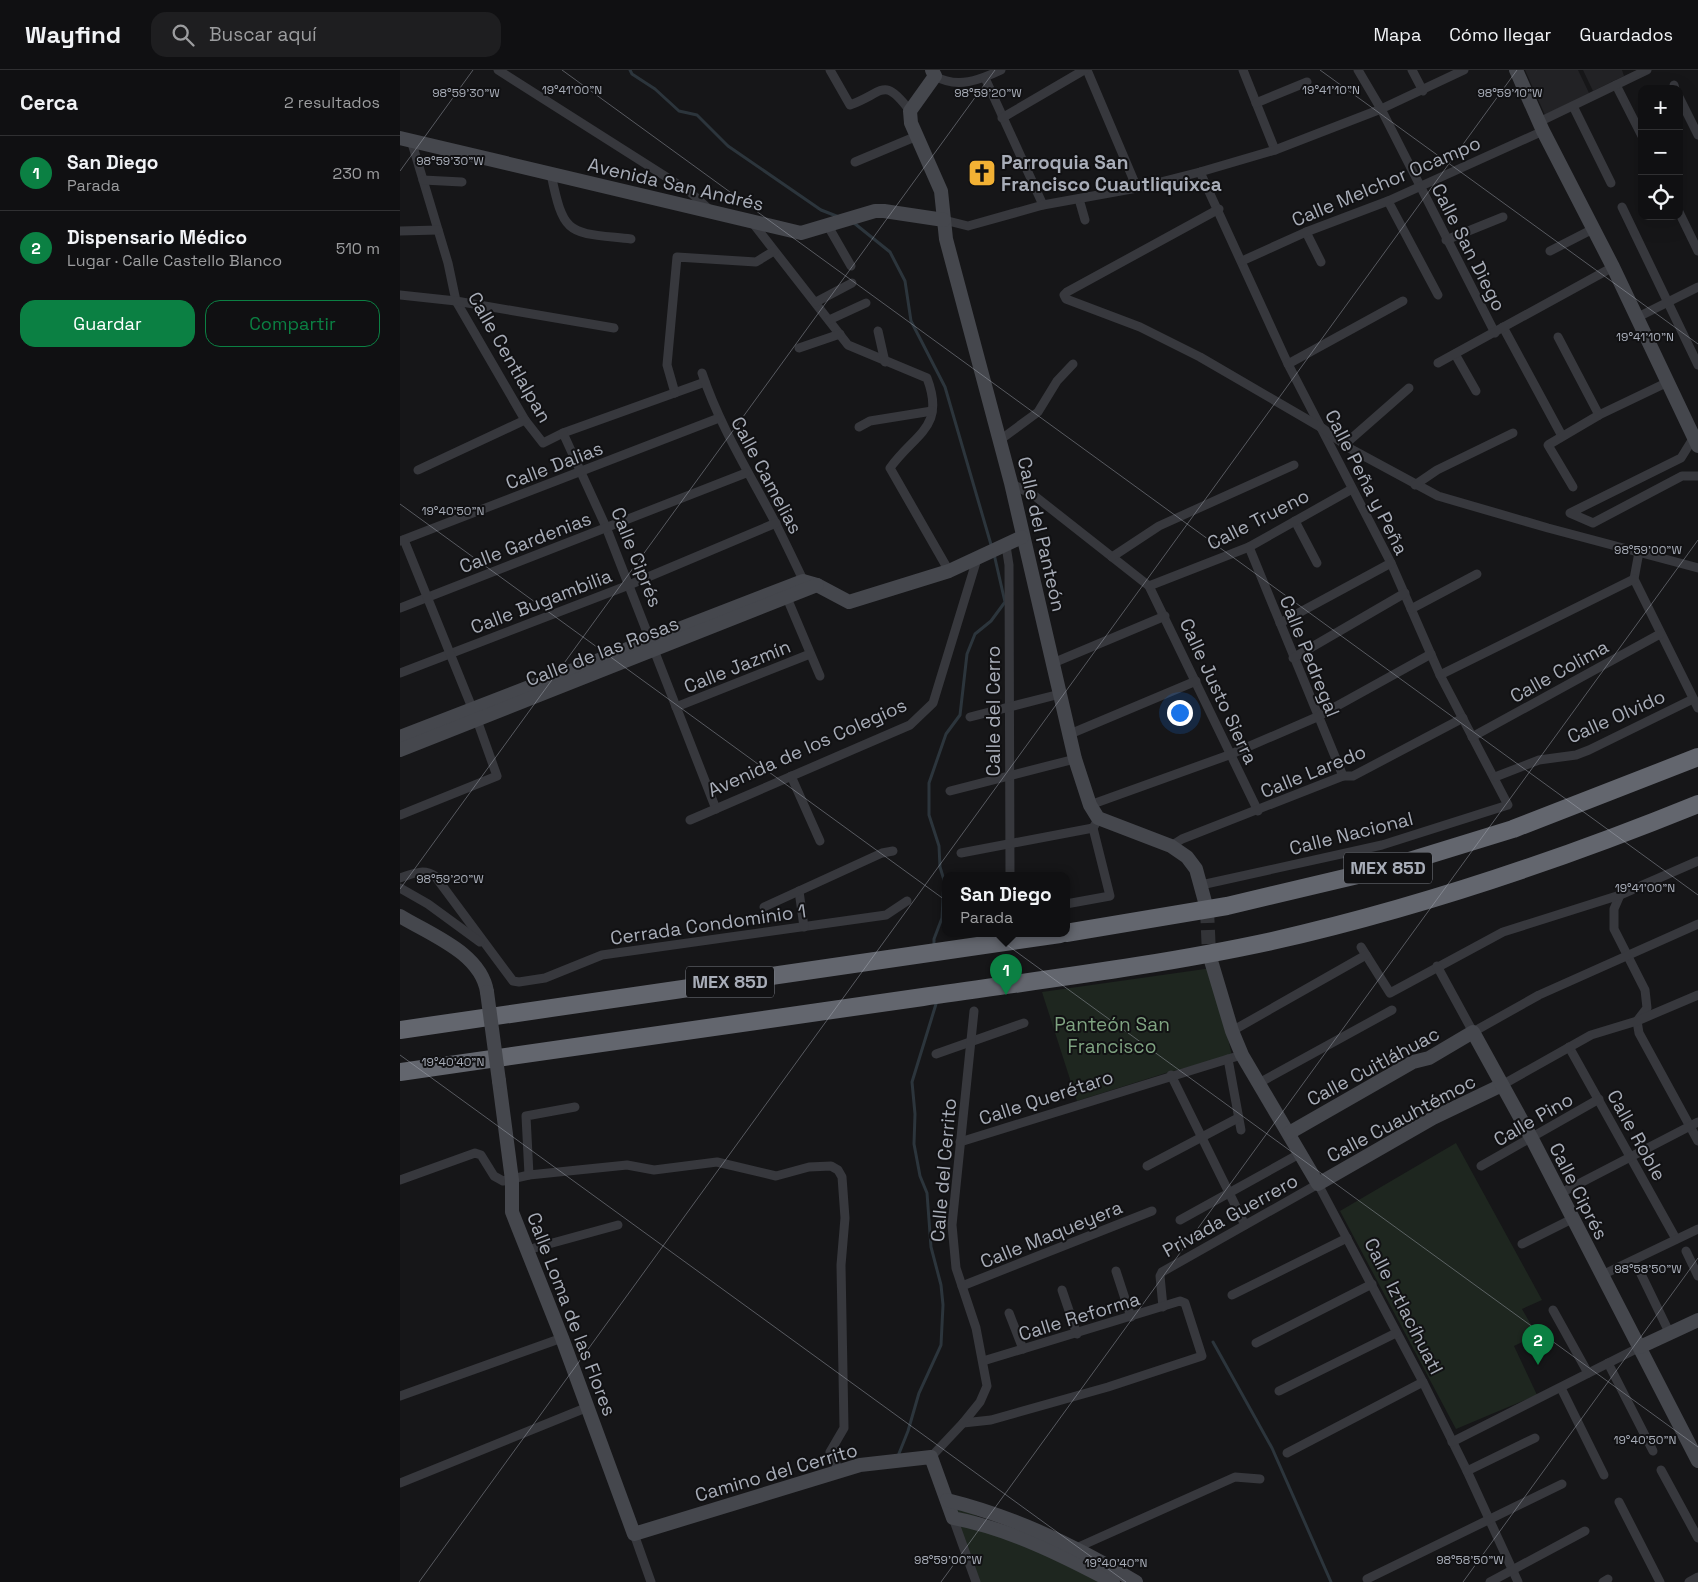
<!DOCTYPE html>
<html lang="es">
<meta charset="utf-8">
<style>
body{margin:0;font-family:"Space Grotesk",sans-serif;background:#1e1e20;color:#f1f3f6}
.controls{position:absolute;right:15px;top:15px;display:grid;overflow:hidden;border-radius:10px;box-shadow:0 5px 20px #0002}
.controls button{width:45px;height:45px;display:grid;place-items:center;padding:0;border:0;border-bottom:1px solid #303032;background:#101012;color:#f1f3f6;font:25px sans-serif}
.you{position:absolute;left:779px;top:642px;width:18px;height:18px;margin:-12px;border:4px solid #fff;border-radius:50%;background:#1a73e8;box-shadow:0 0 0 8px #1a73e833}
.badge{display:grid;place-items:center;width:32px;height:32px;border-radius:50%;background:#0b8043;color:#fff;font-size:16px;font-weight:700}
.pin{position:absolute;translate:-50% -41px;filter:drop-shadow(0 1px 2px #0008)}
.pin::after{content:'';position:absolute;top:26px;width:18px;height:15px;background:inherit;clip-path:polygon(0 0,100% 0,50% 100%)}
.popup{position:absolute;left:542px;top:802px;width:128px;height:65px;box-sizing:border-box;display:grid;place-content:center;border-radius:10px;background:#101012;filter:drop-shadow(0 1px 4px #0005);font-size:16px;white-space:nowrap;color:#9c9d9f}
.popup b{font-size:19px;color:#f1f3f6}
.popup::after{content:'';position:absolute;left:50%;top:100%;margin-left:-10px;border:10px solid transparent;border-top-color:#101012}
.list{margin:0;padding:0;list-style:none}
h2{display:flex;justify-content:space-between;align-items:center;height:65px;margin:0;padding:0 20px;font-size:21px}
h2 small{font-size:16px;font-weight:400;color:#9c9d9f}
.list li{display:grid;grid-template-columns:32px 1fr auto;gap:15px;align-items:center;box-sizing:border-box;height:75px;padding:0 20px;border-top:1px solid #303032}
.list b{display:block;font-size:19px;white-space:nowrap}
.list p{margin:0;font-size:16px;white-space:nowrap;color:#9c9d9f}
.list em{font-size:16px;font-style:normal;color:#9c9d9f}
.actions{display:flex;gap:10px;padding:15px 20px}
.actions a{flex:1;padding:11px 0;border:1px solid #0b8043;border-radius:15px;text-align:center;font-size:18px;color:#0b8043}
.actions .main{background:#0b8043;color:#fff}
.icon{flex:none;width:28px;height:28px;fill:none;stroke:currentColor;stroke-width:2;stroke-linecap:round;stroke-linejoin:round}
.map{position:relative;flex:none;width:1298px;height:1512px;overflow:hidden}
header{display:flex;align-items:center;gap:30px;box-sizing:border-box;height:70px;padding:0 25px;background:#101012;border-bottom:1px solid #303032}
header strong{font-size:24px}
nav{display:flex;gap:28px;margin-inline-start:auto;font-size:18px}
.search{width:350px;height:45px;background:#1e1e20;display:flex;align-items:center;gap:12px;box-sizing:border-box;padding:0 18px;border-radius:15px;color:#9c9d9f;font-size:19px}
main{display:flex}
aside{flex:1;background:#101012}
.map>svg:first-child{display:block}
</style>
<header>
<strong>Wayfind</strong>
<div class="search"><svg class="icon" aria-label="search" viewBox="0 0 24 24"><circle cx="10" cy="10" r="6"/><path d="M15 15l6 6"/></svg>Buscar aquí</div>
<nav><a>Mapa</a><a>Cómo llegar</a><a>Guardados</a></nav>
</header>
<main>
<aside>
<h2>Cerca<small>2 resultados</small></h2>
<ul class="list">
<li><span class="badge">1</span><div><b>San Diego</b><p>Parada</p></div><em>230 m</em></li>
<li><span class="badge">2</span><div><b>Dispensario Médico</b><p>Lugar · Calle Castello Blanco</p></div><em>510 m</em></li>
</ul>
<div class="actions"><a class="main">Guardar</a><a>Compartir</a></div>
</aside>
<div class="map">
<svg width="1298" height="1512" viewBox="0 0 1298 1512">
<rect width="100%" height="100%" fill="#161618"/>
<!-- built -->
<g fill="#222225">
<path d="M1125 0H1178L1189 23 1145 45Z"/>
<path d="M1183 0H1222L1224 6 1193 21Z"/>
</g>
<!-- green -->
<g fill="#1e261f">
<path d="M812 898 832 986 769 1002 677 1031 642 922Z"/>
<path d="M1056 1073 1142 1230 1122 1239 1137 1265 1114 1276 1137 1325 1056 1359 940 1141Z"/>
<path d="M545 1423 578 1447 713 1512H579Z"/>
</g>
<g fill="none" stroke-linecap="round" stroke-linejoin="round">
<!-- stream -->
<g stroke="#2c353c" stroke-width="3">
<path d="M230 0 232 4 255 19 279 41 297 45 328 76 421 140 439 147"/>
<path d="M454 153 490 182 505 211 511 251 545 317 592 478"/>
<path d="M534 876V869L542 848 544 810 540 797 539 776 529 745V713L546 664 560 645 567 584 575 564 591 551 605 532 594 484"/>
<path d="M813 1272 872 1378 931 1512"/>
<path d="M498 1386 508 1361 519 1323 541 1275 543 1235 541 1215 531 1177 527 1123 520 1106 514 1074 515 1044 512 1012 536 934"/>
</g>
<!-- secondary-tunnel -->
<path stroke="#333438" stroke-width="14" stroke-dasharray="14 7" stroke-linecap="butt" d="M807 839 809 884"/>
<!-- street -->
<g stroke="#37383d" stroke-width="9">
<path d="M98 0 290 122 310 140"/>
<path d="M430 0 450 35C484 23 483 5 510 41"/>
<path d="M687 0 737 118"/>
<path d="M843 0 875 80"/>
<path d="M958 0 981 39 1095 263"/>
<path d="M1012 0 1023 21"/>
<path d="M535 6C557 19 580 10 601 0"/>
<path d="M585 8 643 135"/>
<path d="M1216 15 1242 66"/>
<path d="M1274 15 1275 19"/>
<path d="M1279 27 1298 65"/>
<path d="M856 33 907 12"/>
<path d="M1173 36 1211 113"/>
<path d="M602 48 684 0"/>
<path d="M1139 52 1247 0"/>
<path d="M11 70 48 193 56 231 125 350 143 373 163 363 305 312"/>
<path d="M455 92 517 66"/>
<path d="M800 102 888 294 991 493 1040 605 1108 735 982 775 801 815"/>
<path d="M151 104C164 168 169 162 231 169"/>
<path d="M23 110 62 112"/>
<path d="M679 129 685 150"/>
<path d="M988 131 1038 225"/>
<path d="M1222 137 1298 295"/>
<path d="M819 139 667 222 664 225 666 229 740 257 800 287 922 358 951 379 1038 426 1148 458 1298 498"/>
<path d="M1279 142 1298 181"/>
<path d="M544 150 568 156 643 135 737 118 800 102 875 80 981 39 1064 0"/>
<path d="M352 152 448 275 527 308C546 358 515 363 490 398L549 501"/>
<path d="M428 156 451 196"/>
<path d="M0 161 38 160"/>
<path d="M906 162 921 192"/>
<path d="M1046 170 1103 147"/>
<path d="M1150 181 1193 159"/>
<path d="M842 191 906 162 988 131 1143 61"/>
<path d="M0 225 56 231 214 258"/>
<path d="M416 232 452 213"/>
<path d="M1236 248 1298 217"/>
<path d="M429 250 466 233"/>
<path d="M1103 257 1162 366"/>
<path d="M478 261 485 292"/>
<path d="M1158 267 1199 345"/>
<path d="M399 278 440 264"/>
<path d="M1055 284 1076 321"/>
<path d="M1038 293 1213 197"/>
<path d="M888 294 1003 231"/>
<path d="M302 303C320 357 350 404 376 454 386 474 396 495 406 516"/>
<path d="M275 323 267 295 277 187 356 192 374 181"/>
<path d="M459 357 470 351 532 341"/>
<path d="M163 363 206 457 316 739"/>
<path d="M1294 367 1281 388 1170 443 1193 453 1282 406H1298"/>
<path d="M600 370 638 342 657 311 673 294"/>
<path d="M944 375 1009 318"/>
<path d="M18 400 125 350"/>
<path d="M611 413 636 427 749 516 858 741"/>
<path d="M1015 415 1037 400 1113 363"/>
<path d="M1173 417 1148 375 1199 345 1268 312"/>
<path d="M895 451 917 493"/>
<path d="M0 471 319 348"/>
<path d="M606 476 609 495 610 806"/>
<path d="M849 477 943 706"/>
<path d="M1239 482 1234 509 1298 638"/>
<path d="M712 487 759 456 894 395"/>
<path d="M749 516 849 477 952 419"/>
<path d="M387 528 420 606"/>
<path d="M0 538 346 403"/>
<path d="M1011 539 1077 504"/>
<path d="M880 553 991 493"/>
<path d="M893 588 1005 523"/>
<path d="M653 593 765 546"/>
<path d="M0 603 229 515 376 453"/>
<path d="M1040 605 1234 509"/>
<path d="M276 637 410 584"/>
<path d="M570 647 660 624"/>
<path d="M670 664 796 611"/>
<path d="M1072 667 1260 564"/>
<path d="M391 706 420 771"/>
<path d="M1095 707 1139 690 1176 685 1189 680 1293 629"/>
<path d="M550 721 675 689"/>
<path d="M690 735 829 685 917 647 1031 584"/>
<path d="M0 745 97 706 77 650 4 470"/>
<path d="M290 750 510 655 533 633 577 489"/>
<path d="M771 776 782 769 943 706H953L1063 648"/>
<path d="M561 783 693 758"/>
<path d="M0 808C13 804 23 798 35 806L113 911 119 912 145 908 202 885 486 845 507 831"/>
<path d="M0 818 28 834 80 872"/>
<path d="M399 821 404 857"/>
<path d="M1220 825 1214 839V859L1245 920 1247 938 1237 951 1239 963 1298 1071"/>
<path d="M666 834 710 826 693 758 696 753"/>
<path d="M364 837 482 783 493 781"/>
<path d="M961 877 990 923 1103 862 1220 825 1298 791"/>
<path d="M1037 896 1073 962 1139 925 1298 854"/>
<path d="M832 961 966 885"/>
<path d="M1169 977 1276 1169"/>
<path d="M536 984 624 953"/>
<path d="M771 1005 845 1155"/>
<path d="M859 1013 992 940"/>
<path d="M1102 1015 1191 965 1237 951 1298 925"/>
<path d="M841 1060 828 989 842 985"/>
<path d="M560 1072 828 989"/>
<path d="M747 1096 838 1048"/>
<path d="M1081 1096 1199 1029"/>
<path d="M129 1105 126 1046 175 1037"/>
<path d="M0 1110 75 1083 81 1085 94 1106 103 1111 129 1105 227 1095 254 1100 317 1092 376 1106 409 1097 431 1096 438 1100 442 1107 445 1148 441 1195 444 1358 430 1382 439 1400"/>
<path d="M1159 1124 1298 1052"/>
<path d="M780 1150 901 1083"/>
<path d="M1122 1174 1172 1149"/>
<path d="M127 1180 218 1155"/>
<path d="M1286 1181 1298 1206"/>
<path d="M716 1201 731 1247"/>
<path d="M1241 1204 1270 1264"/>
<path d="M1202 1205 1298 1159"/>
<path d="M562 1216 752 1141"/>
<path d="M662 1220 677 1264"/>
<path d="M832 1225 947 1168"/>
<path d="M763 1237 760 1206 762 1202 918 1114 1023 1312 1067 1401 1118 1512"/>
<path d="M1153 1240 1188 1303"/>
<path d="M609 1243 623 1279"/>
<path d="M856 1273 972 1214"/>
<path d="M1208 1293 1253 1381"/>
<path d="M1161 1318 1204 1405"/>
<path d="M879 1321 996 1263"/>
<path d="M0 1326 162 1268"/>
<path d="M563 1353 591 1350 708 1317 802 1286 785 1233 780 1231 583 1291"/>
<path d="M1052 1372 1240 1277"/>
<path d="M887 1383 1023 1312"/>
<path d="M531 1387 563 1353 580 1332 587 1316 576 1258 556 1198 552 1155 574 941"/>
<path d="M1261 1400 1298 1468"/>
<path d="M1067 1401 1135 1368"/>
<path d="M0 1413 188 1337"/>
<path d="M1219 1432 1260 1512"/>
<path d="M553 1448 576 1512"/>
<path d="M234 1464 251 1512"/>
<path d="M674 1479 835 1407 860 1409"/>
<path d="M967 1509 1162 1414"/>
<path d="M1090 1512 1185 1461"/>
<path d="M1203 1512 1208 1509"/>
<path d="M1289 1512 1298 1507"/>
</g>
<!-- secondary -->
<g stroke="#45474d" stroke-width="14">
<path d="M532 0 535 6 510 41 511 53 541 121 546 169 611 413 675 689 690 735 698 748 771 776 787 787 796 799 807 839"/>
<path d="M1116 0 1143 61 1213 197 1298 376"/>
<path d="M0 68 401 163 475 141H484L544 150"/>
<path d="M0 667 403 511 417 515 449 532 549 501 622 467"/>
<path d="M0 680 417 515"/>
<path d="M0 846C31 865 81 883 87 922"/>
<path d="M809 884 832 961 842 985 918 1114 1033 1048 1102 1015"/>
<path d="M99 1011 112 1110V1142L162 1268 234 1464 460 1395 531 1387 553 1448C610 1459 662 1485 713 1512"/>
<path d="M889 1063 1013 992 1029 988 1073 962 1132 1069 1298 1391"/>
<path d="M1240 1277 1298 1250"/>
<path d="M547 1430C612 1446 678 1477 736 1512"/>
</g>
<!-- highway -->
<g stroke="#63666e" stroke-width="18">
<path d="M666 863 827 836 983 799 1113 759 1298 687"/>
<path d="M0 960 660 864"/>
<path d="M0 1002C174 977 348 952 523 927 639 910 757 896 872 871 1018 838 1160 790 1298 734"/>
</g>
<!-- secondary-bridge -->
<path stroke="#45474d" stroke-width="14" d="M87 922 99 1011"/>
</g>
<!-- ticks -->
<path fill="none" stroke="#a8adb8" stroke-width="1" stroke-opacity="0.45" d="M162 0 1298 825M920 0 1298 274M0 101 73 0M0 434 1298 1377M0 819 595 0M0 985 726 1512M19 1512 1117 0M541 1512 1298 470M1063 1512 1298 1188"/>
<!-- icons -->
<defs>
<symbol id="church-square" viewBox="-11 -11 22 22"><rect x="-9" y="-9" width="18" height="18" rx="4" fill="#f2b134" stroke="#111113"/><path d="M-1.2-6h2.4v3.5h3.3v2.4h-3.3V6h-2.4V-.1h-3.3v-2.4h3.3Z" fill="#111"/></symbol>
</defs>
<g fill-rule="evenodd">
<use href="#church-square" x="566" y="87" width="32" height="32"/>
</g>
<g text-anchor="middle" stroke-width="4" stroke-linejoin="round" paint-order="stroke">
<!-- shield labels -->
<g fill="#111113" stroke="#7b7e86" stroke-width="1">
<rect x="944" y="782.5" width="88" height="31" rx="4"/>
<rect x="286" y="896.5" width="88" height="31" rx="4"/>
</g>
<g font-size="18" font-weight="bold" fill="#a8adb8">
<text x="988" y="804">MEX 85D</text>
<text x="330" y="918">MEX 85D</text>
</g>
<!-- poi labels -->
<g font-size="19" font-weight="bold" fill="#a8adb8" stroke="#111113" text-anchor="start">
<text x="601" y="99">Parroquia San<tspan x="601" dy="22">Francisco Cuautliquixca</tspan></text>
</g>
<!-- street labels -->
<g font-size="19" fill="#a8adb8" stroke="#111113">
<text transform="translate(986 111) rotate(-23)" y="7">Calle Melchor Ocampo</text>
<text transform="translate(276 114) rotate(13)" y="7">Avenida San Andrés</text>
<text transform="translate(1069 177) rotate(63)" y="7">Calle San Diego</text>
<text transform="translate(110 287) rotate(60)" y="7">Calle Centlalpan</text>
<text transform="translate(154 395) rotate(-21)" y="7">Calle Dalias</text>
<text transform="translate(367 405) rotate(62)" y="7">Calle Camelias</text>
<text transform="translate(967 412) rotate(63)" y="7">Calle Peña y Peña</text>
<text transform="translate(858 449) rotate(-27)" y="7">Calle Trueno</text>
<text transform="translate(642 464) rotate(77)" y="7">Calle del Panteón</text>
<text transform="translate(125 472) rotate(-21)" y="7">Calle Gardenias</text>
<text transform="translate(237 487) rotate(68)" y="7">Calle Ciprés</text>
<text transform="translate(141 531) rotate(-21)" y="7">Calle Bugambilia</text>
<text transform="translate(202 581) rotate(-21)" y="7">Calle de las Rosas</text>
<text transform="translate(910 586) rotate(68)" y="7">Calle Pedregal</text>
<text transform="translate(337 596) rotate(-22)" y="7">Calle Jazmín</text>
<text transform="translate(1159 601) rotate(-29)" y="7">Calle Colima</text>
<text transform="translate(819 621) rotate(65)" y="7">Calle Justo Sierra</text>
<text transform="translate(593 641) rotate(-90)" y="7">Calle del Cerro</text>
<text transform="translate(1216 646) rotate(-24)" y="7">Calle Olvido</text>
<text transform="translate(407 677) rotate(-24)" y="7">Avenida de los Colegios</text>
<text transform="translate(913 701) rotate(-22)" y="7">Calle Laredo</text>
<text transform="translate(951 763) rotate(-14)" y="7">Calle Nacional</text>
<text transform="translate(308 854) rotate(-8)" y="7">Cerrada Condominio 1</text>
<text transform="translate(973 996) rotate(-28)" y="7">Calle Cuitláhuac</text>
<text transform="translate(646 1027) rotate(-18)" y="7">Calle Querétaro</text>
<text transform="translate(1001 1048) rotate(-28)" y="7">Calle Cuauhtémoc</text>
<text transform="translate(1133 1049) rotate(-30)" y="7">Calle Pino</text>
<text transform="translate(1237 1065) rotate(61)" y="7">Calle Roble</text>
<text transform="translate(543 1100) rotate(-85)" y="7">Calle del Cerrito</text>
<text transform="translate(1179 1121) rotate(63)" y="7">Calle Ciprés</text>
<text transform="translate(830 1145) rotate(-29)" y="7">Privada Guerrero</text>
<text transform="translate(651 1164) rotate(-22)" y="7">Calle Maqueyera</text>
<text transform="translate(1004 1236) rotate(63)" y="7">Calle Iztlacíhuatl</text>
<text transform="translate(172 1244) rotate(69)" y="7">Calle Loma de las Flores</text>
<text transform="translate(679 1246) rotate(-17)" y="7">Calle Reforma</text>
<text transform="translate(376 1402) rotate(-16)" y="7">Camino del Cerrito</text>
</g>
<!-- park labels -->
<g font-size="19" fill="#7fa381" stroke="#111113">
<text x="712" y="961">Panteón San<tspan x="712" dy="22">Francisco</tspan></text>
</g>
</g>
<g font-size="12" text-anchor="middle" fill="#a8adb8" stroke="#111113" stroke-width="4" stroke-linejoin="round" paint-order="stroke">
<text x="172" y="24">19°41'00"N</text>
<text x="931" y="24">19°41'10"N</text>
<text x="66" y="27">98°59'30"W</text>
<text x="588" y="27">98°59'20"W</text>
<text x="1110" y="27">98°59'10"W</text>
<text x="50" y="95">98°59'30"W</text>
<text x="1245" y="271">19°41'10"N</text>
<text x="53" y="445">19°40'50"N</text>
<text x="1248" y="484">98°59'00"W</text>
<text x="50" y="813">98°59'20"W</text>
<text x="1245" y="822">19°41'00"N</text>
<text x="53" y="996">19°40'40"N</text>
<text x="1248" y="1203">98°58'50"W</text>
<text x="1245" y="1374">19°40'50"N</text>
<text x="548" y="1494">98°59'00"W</text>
<text x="1070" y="1494">98°58'50"W</text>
<text x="716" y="1497">19°40'40"N</text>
</g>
</svg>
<div class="controls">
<button>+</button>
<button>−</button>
<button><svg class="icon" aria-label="locate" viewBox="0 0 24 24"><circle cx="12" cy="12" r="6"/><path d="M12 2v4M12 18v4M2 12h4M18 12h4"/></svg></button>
</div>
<div class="you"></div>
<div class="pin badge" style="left:606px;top:925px">1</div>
<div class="popup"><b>San Diego</b>Parada</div>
<div class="pin badge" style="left:1138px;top:1295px">2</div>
</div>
</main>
